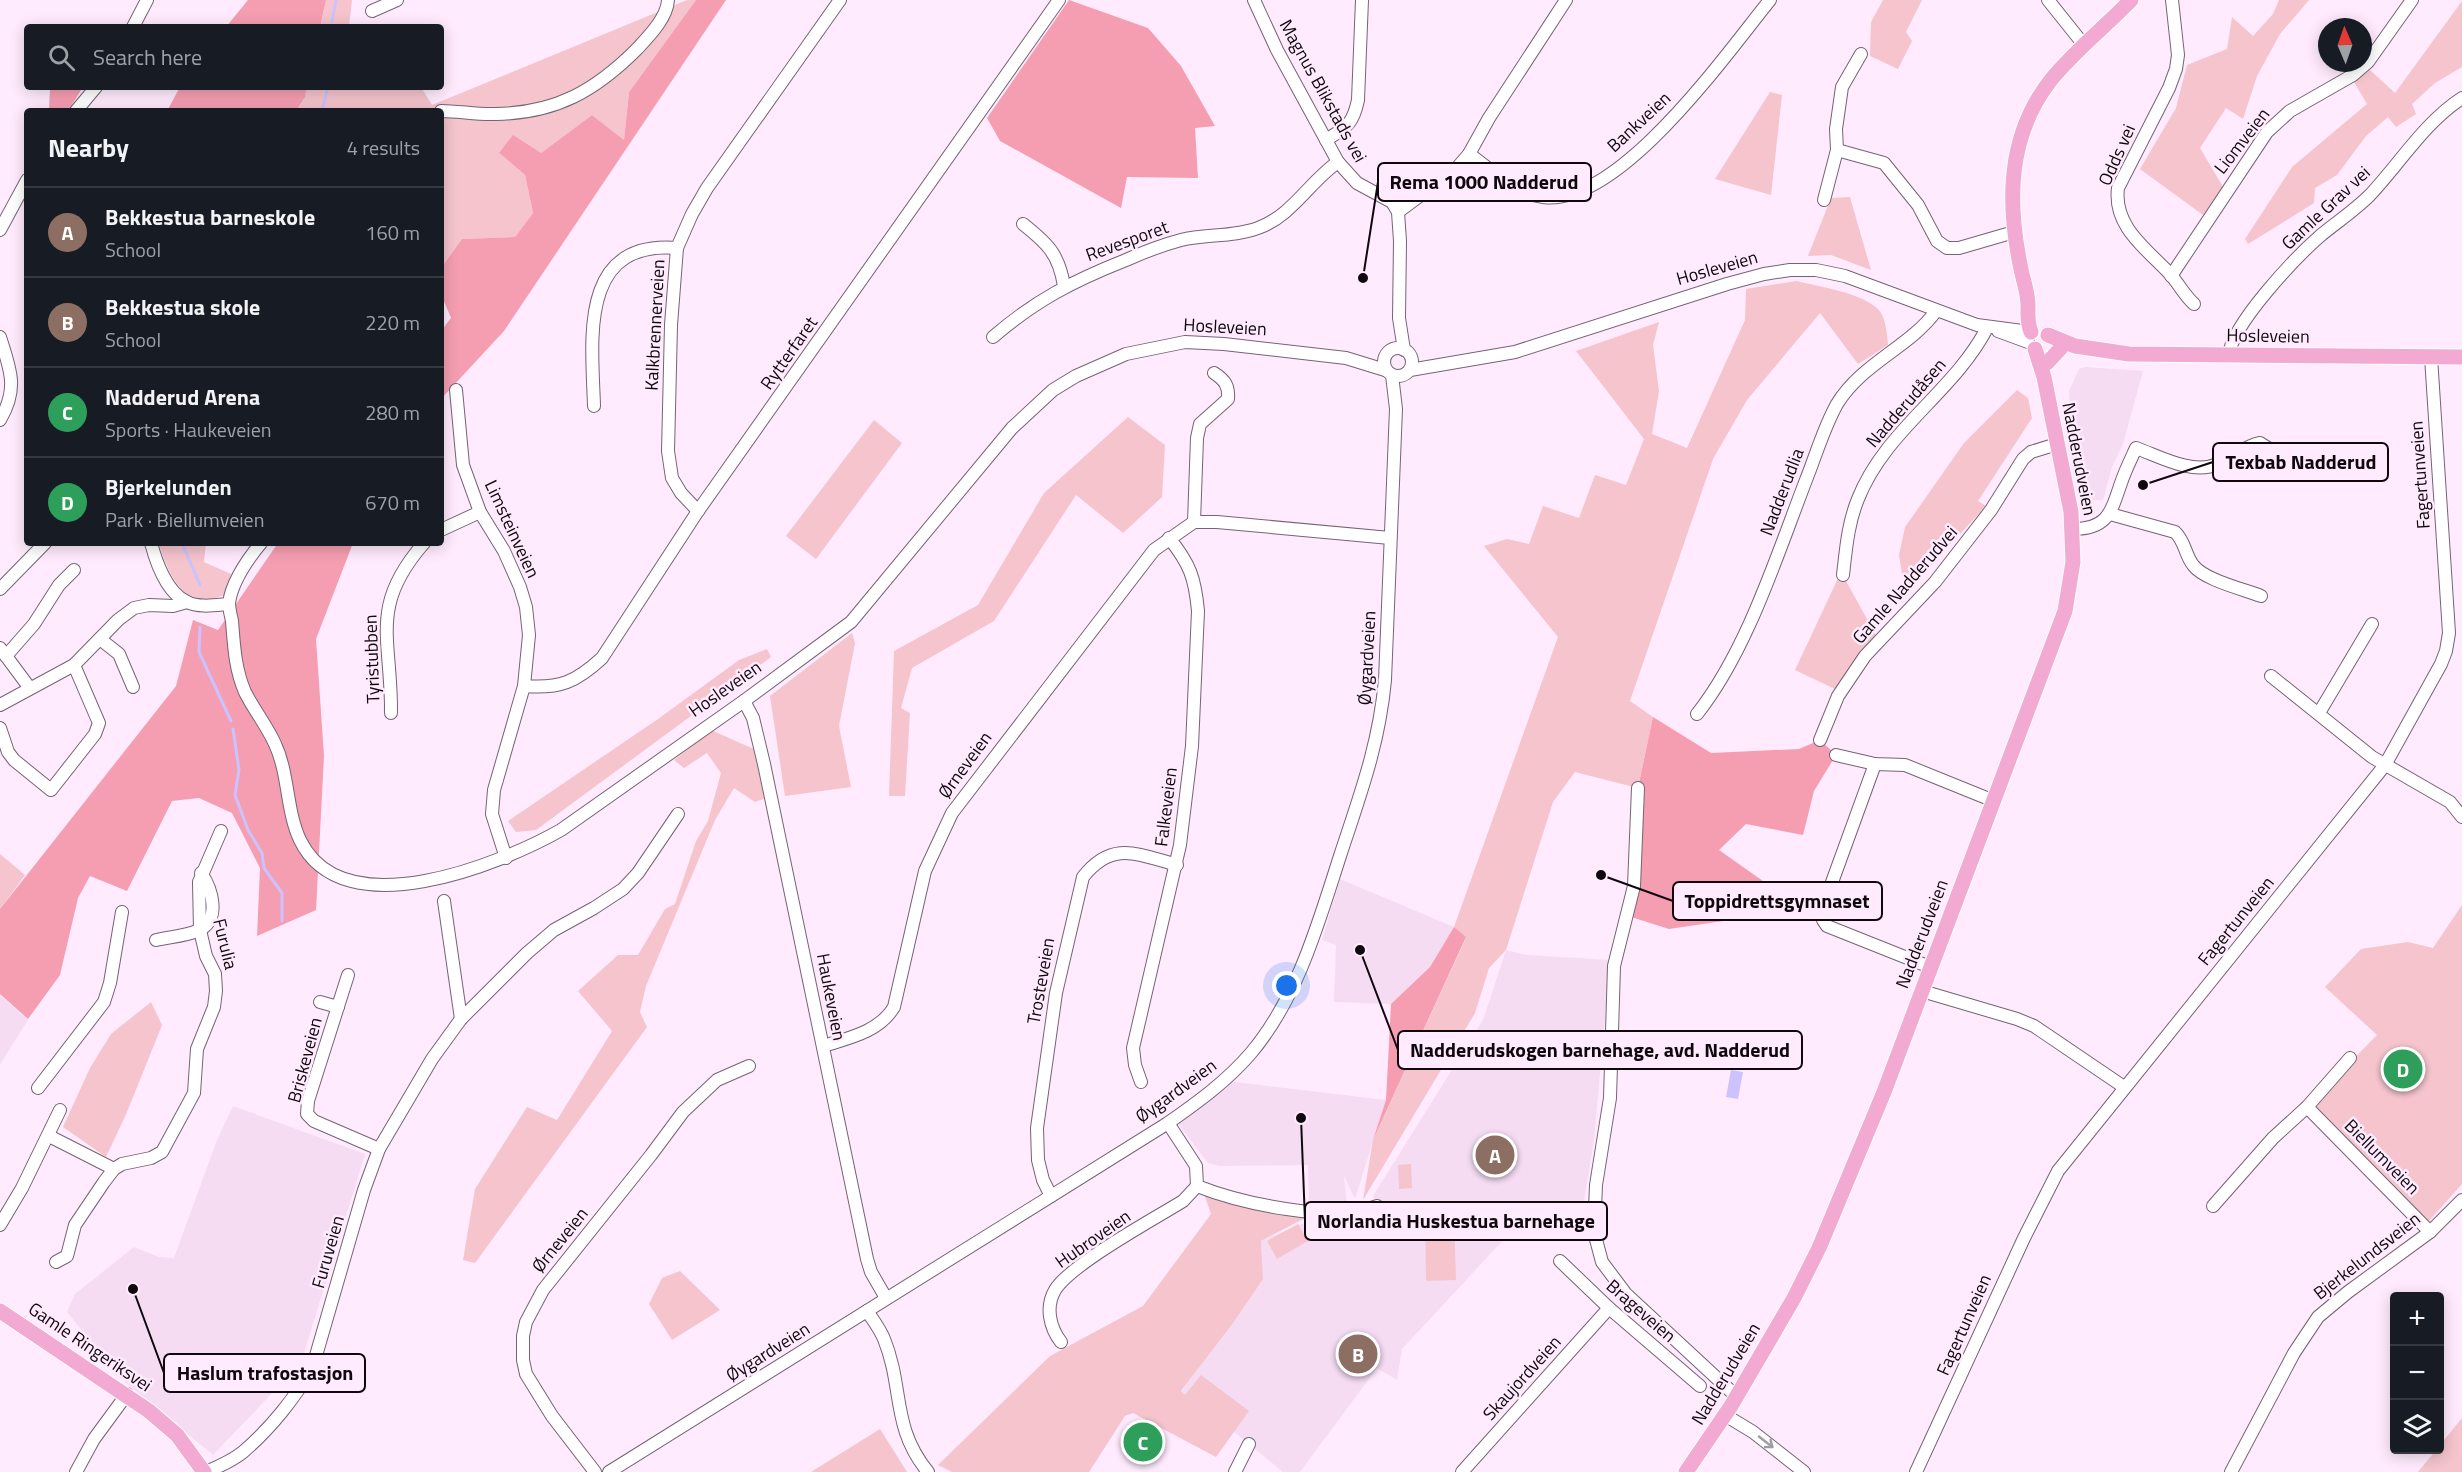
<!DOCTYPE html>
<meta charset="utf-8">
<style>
body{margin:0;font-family:"Titillium Web",sans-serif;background:#20242c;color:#f1f3f6}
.controls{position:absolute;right:18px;bottom:18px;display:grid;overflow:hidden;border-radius:6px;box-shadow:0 3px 15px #0003}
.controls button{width:54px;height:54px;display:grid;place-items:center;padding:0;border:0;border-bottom:2px solid #363941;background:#171b24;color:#f1f3f6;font:30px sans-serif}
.compass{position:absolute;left:2318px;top:18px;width:54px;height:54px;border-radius:50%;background:#171b24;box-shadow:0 3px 15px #0003;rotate:358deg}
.you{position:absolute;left:1287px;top:986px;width:21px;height:21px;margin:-15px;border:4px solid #fff;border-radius:50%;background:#1a73e8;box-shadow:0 0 0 9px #1a73e833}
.badge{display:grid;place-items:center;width:39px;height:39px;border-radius:50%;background:#2563eb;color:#fff;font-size:20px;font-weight:700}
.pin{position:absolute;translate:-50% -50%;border:3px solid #fff;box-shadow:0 2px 6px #0006}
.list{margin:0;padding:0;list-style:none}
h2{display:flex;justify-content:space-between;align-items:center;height:78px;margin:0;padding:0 24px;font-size:26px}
h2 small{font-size:20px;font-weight:400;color:#9ea1a6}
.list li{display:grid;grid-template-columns:39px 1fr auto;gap:18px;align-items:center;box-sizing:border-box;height:90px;padding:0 24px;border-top:2px solid #363941}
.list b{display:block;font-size:22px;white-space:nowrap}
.list p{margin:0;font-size:20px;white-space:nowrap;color:#9ea1a6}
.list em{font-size:20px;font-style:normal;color:#9ea1a6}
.icon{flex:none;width:33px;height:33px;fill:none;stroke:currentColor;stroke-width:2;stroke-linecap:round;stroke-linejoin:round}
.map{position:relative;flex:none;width:2462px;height:1472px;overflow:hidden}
.search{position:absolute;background:#171b24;box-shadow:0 3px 15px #0003;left:24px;top:24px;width:420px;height:66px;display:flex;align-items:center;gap:15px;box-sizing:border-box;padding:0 21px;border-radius:6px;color:#9ea1a6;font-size:22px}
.panel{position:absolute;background:#171b24;box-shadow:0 3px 15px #0003;left:24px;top:108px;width:420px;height:438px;border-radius:6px}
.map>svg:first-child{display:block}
</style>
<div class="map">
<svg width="2462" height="1472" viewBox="0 0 2462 1472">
<rect width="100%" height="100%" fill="#ffebfd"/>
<!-- built -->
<g fill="#f5dcf3">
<path d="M2085 367 2143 371 2123 444 2112 467 2103 500H2089L2070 422 2069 391 2079 369Z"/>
<path d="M1340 879 1454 927 1430 967 1391 1004 1334 1002 1336 945 1322 940Z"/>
<path d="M1506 950 1527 955 1610 960 1594 1141 1580 1224 1521 1221 1402 1349 1397 1380 1377 1368 1300 1472H1283L1233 1431 1181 1392 1263 1279 1261 1241 1326 1214 1376 1213 1392 1239 1373 1196 1483 1020Z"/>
<path d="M0 995 28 1020 0 1064Z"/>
<path d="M1226 1081 1386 1100 1355 1199 1344 1176 1347 1207 1309 1205 1308 1165 1219 1166 1208 1163 1176 1121Z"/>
<path d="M233 1106 365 1154 301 1363 213 1455 100 1361 90 1340 67 1312 75 1294 134 1247 159 1257 174 1258 217 1140Z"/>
</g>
<!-- green -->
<g fill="#f5c4cd">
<path d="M326 0H352L349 27H320Z"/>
<path d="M687 0H696L629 92 624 140 592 115 541 153 500 154 525 175 533 213 515 237 462 239 441 268V111H296L305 97 307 87H421L432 105Z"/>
<path d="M1883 0H1922L1906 32 1912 41 1898 69 1870 56 1871 22Z"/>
<path d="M2279 0H2309L2280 34 2257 76 2243 119 2226 108 2200 148 2223 187 2203 215 2140 169 2176 108 2187 65 2227 49 2232 17 2253 36 2273 14Z"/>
<path d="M2462 1V67L2435 83 2412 104 2416 114 2396 127 2388 117 2366 136 2337 175 2315 188 2314 203 2248 244 2245 239 2292 167 2367 104 2354 82 2370 70 2395 93Z"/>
<path d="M1770 92 1782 95 1771 195 1715 179Z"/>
<path d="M1850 197 1871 270 1831 255 1808 256 1831 198Z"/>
<path d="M1796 281C1821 287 1859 292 1878 309 1886 317 1887 334 1888 345L1858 364 1820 313 1747 400 1713 459 1630 701 1653 717 1638 788 1575 772 1553 802 1506 950 1489 968 1475 1013 1363 1200 1373 1140 1466 938 1454 927 1558 637 1484 546 1507 539 1529 544 1543 506 1579 518 1595 475 1626 485 1644 439 1576 351 1659 322 1653 345 1659 391 1652 434 1687 448 1745 320 1746 289Z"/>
<path d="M2017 390 2028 398 2032 418 1978 501 1986 506 1905 593 1899 555 1905 527 1964 443Z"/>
<path d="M1128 417 1165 445 1162 497 1123 533 1076 495 994 621 912 668 901 708 910 713 905 796H889L894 651 978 605 1044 493Z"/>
<path d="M874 420 902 443 816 559 786 536Z"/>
<path d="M158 543H206L204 562 231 574 225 595C220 596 212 600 207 600 176 599 167 566 158 543Z"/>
<path d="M1841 572 1877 637 1837 690 1795 670Z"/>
<path d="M852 633 855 643 839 726 851 787 785 796 770 696Z"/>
<path d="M767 649 771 657 536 830 516 832 508 821 658 719 739 660Z"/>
<path d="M711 730 756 750 766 798 755 802 734 788 715 820 646 986 640 1012 647 1027 475 1263 463 1260 475 1189 527 1107 557 1120 612 1031 578 991 618 955H638L665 909 675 904 696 841 708 821 721 773 707 753 684 768 674 760Z"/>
<path d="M0 854 25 875 0 909Z"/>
<path d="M2462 905V1184L2428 1222 2310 1103 2377 1035 2325 987 2361 949 2408 942 2433 948Z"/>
<path d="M151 1002 162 1025 127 1112 106 1157 63 1127 90 1068 111 1034Z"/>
<path d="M1411 1164 1412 1188 1399 1189 1398 1165Z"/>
<path d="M1203 1191 1311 1215 1261 1241 1263 1279 1233 1323 1181 1391 1185 1395 1201 1375 1249 1411 1216 1457 1133 1413 1125 1416 1089 1472H952L938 1465 1050 1356 1143 1306 1211 1214Z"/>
<path d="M1454 1216 1456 1280 1426 1281 1425 1217Z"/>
<path d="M1298 1224 1308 1241 1277 1259 1267 1241Z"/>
<path d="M680 1271 720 1310 672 1340 649 1304 662 1278Z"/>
<path d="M2462 1418V1472H2418L2436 1450H2440V1445Z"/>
<path d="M880 1429 907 1472H811Z"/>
</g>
<!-- forest -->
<g fill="#f59eb1">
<path d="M248 0H326L320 27H226Z"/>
<path d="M696 0H726L504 331 441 399V331L451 318 441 294V268L462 239 515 237 533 213 525 175 499 153 513 135 541 153 592 115 624 140 629 92Z"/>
<path d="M1069 0 1148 28 1181 66 1215 126 1195 128 1198 178 1127 177 1121 208 1000 141 987 118Z"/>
<path d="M50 87H83L68 111H49Z"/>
<path d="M180 87H307L305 97 296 111H167Z"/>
<path d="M278 543H353L316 639 324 756 316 910 257 936 260 868 232 813 199 798 172 801 127 891 90 876 78 898 60 975 28 1019 0 994V909L176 686 193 620 218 630Z"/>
<path d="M1653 717 1711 753 1799 749 1820 740 1836 755 1814 791 1803 835 1746 824 1719 850 1770 886 1771 914 1669 929 1628 916 1638 788Z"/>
<path d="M1454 927 1466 937 1373 1140 1386 1100 1391 1004 1430 967Z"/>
</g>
<!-- water -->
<path fill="#cbc2fe" d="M1731 1070 1743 1072 1738 1099 1726 1097Z"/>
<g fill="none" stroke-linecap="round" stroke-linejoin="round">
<!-- stream -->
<g stroke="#cbc2fe" stroke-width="3">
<path d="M332 22 336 0"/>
<path d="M322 111 328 87"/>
<path d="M182 543 200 585"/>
<path d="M200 627 199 652 231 721"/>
<path d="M233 729 239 770 235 795 248 830 262 853 264 868 282 893V921"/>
</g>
<defs>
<g id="minor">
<path d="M1254 0 1277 50 1338 162 1357 183 1392 202 1398 212 1400 241 1399 318 1404 350"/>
<path d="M2048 0 2084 45"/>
<path d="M2172 0 2178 55 2176 69 2169 88 2118 188C2113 227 2147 249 2170 274 2179 284 2184 295 2194 304"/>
<path d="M372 11 397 0"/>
<path d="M133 27 147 0"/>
<path d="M76 111 96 87"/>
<path d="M441 111C459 111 478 115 496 114 556 113 595 91 637 49 649 36 667 18 668 0"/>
<path d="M1326 140C1347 127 1353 124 1358 100L1362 0"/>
<path d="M1837 150 1884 163 1918 205 1937 241 1947 248H1959L2014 232"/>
<path d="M1469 154C1490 169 1516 194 1543 197 1619 207 1726 54 1770 0"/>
<path d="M1824 200 1837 150 1836 129 1842 87 1861 54"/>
<path d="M1392 202 1406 194 1426 188"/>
<path d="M1398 212 1456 169 1469 154 1489 118 1566 0"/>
<path d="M1023 224C1047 243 1059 254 1064 286"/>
<path d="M0 230 27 180"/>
<path d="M2171 276 2267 132 2290 111 2353 75 2368 62 2412 0"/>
<path d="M1998 331 2028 342"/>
<path d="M0 337C10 369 19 388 0 420"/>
<path d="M993 337C1036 300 1073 281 1126 260 1144 252 1162 245 1181 240 1206 234 1234 237 1258 228 1292 216 1310 181 1338 162"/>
<circle cx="1398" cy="362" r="14"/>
<path d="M2229 355C2232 324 2296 257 2320 236 2337 222 2355 210 2370 195 2400 163 2425 122 2462 98"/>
<path d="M1410 370 1515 352 1727 284 1764 274 1790 270H1816L1845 276 1977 325 2030 332"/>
<path d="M456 390 463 465 480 512 504 551 520 587 526 607 529 635 524 686 494 790 492 814 506 858"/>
<path d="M594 406C592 340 578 240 677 248"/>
<path d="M698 511 681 493 672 478 668 451 671 325 677 248 692 214 707 188 840 0"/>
<path d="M2110 514 2175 532C2185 541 2185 555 2193 565 2204 580 2243 589 2261 596"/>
<path d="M1194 522 1197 438 1200 424 1228 399C1229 386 1225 380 1214 373"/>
<path d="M2073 529C2108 529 2111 512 2121 483 2125 471 2131 459 2136 448 2161 457 2192 475 2218 464 2233 458 2244 446 2260 443L2300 468"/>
<path d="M441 530 480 512"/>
<path d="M151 543C156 562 167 593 187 602 199 608 216 605 229 604"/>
<path d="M261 543C247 560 232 581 229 603 229 609 231 616 232 621 234 646 235 669 245 692 254 710 267 726 275 744 289 774 286 810 300 840 343 929 501 864 561 830L744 701 851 622 1012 428 1053 390 1076 376 1126 354 1185 342 1224 344 1346 358 1385 370"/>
<path d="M1843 575C1846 549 1848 523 1858 499 1885 430 1954 392 1987 328"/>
<path d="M0 589 45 543"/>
<path d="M100 639 119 654 133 687"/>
<path d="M0 648 29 687"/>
<path d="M6 656 34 624 59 585 74 570"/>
<path d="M2271 676 2372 757 2450 802 2462 817"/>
<path d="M524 686C560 689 576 682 602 658L698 511 1059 0"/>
<path d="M744 701 753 718 764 764 867 1259 871 1272 886 1298"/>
<path d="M0 705 74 665 118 620 134 608 149 605 173 606 187 602"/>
<path d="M391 713C392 639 368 607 424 543"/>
<path d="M2319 713 2372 624"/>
<path d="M1697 714C1747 651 1777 555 1806 480 1816 455 1824 427 1837 404 1862 363 1910 347 1936 311"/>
<path d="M0 728 8 752 14 760 51 790 95 734 99 723 74 665"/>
<path d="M1820 740 1838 696 1865 656 1935 582 1991 510 2023 459 2031 452 2057 444"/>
<path d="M1836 755 1875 764 1905 765 1994 801"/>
<path d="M1875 764 1823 907V920L1827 926 1930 967"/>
<path d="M1638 788 1634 886 1614 966 1610 1098 1596 1185 1594 1232 1602 1262 1626 1294 1736 1396"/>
<path d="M444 901 461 1019"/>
<path d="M156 940C169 937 185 936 197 931 222 921 212 889 201 873"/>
<path d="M348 975 308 1101 307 1114 314 1121 379 1149"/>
<path d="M1922 991 2017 1019 2034 1026 2124 1087"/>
<path d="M320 1002 338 1007"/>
<path d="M823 1046C849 1038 879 1032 894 1007L925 871 952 813 1154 550 1194 522H1217L1390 538"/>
<path d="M1141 1082 1135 1065 1133 1048 1180 845 1192 746 1198 611C1195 578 1190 564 1169 538"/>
<path d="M38 1088 104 1002 110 983 122 912"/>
<path d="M2307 1107 2430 1232"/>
<path d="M1168 1123 1196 1166 1197 1186C1240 1203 1334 1224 1377 1206"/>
<path d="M49 1136 114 1169"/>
<path d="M1051 1196 1043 1180 1038 1160 1037 1128 1056 993 1083 877C1112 840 1137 854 1177 865"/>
<path d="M2213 1206 2273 1138 2307 1107 2350 1058"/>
<path d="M0 1225 22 1188 60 1110"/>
<path d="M1560 1261 1609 1308 1700 1386"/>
<path d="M56 1262 67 1256 75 1225 104 1182 114 1169 122 1164 151 1158 162 1152 194 1093 197 1049 214 1007 216 991 215 974 206 956 200 930 199 882 221 831"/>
<path d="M867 1311C873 1320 880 1329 884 1339 904 1388 891 1427 928 1472"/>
<path d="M1061 1342C1050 1328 1045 1307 1055 1290 1071 1264 1154 1219 1183 1201L1197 1186"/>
<path d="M1725 1415 1753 1432 1804 1472"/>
<path d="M76 1472 94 1439 127 1394"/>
<path d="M206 1472C218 1467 232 1461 243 1452 270 1429 296 1397 313 1366L364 1190 379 1149 432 1059 461 1019 527 953 554 930 594 908 623 889 638 873 678 814"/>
<path d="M595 1472 552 1416 526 1374 523 1360V1336L526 1322 543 1290 651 1155 683 1112 717 1080 749 1066"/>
<path d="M609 1472 1168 1123C1198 1102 1227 1081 1251 1053 1298 997 1318 924 1340 856 1360 795 1379 745 1385 680L1396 409 1392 375"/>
<path d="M1235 1472 1249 1444"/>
<path d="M1462 1472 1609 1308"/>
<path d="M1916 1472 2024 1238 2058 1171 2385 765 2441 664 2446 651 2449 633 2431 357"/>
<path d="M2231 1472 2294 1353 2318 1317 2348 1292 2430 1232 2462 1200"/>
</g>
<g id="major">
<path d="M2031 332C2027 322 2028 315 2028 305 2028 293 2023 280 2021 269 2007 203 2007 137 2050 81 2074 51 2105 27 2131 0"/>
<path d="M2048 335 2075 346 2129 354 2462 357"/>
<path d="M2047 363 2061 348"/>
<path d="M0 1311 149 1411 177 1435 204 1472"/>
<path d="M1686 1472 1731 1406 1794 1298 1819 1248 1884 1092 2065 611 2073 562 2071 512 2044 377 2035 349"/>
</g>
</defs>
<!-- minor casing -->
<use href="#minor" stroke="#756474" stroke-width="14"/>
<!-- major casing -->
<use href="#major" stroke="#fff" stroke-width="17"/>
<!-- minor -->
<use href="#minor" stroke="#fff" stroke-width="12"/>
<!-- major -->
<use href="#major" stroke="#f2aad3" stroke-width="15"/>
</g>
<!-- one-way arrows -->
<defs><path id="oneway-shaft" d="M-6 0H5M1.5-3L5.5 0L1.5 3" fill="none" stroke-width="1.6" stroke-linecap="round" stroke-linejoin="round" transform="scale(1.5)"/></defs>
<use stroke="#9f9d9f" href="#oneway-shaft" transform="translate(1766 1442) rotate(38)"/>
<g text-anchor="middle" stroke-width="5" stroke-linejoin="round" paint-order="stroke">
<!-- street labels -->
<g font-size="18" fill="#0f090f" stroke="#ffebfd">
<text transform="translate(1323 91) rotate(61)" y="6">Magnus Blikstads vei</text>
<text transform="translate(1639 122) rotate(-43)" y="6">Bankveien</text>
<text transform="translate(2242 141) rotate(-52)" y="6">Liomveien</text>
<text transform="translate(2117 155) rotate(-66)" y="6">Odds vei</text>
<text transform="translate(2326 208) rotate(-43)" y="6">Gamle Grav vei</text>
<text transform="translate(1127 241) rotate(-20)" y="6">Revesporet</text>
<text transform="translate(1717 268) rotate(-16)" y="6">Hosleveien</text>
<text transform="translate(655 325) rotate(-87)" y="6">Kalkbrennerveien</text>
<text transform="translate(1225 327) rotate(3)" y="6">Hosleveien</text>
<text transform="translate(2268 336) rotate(1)" y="6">Hosleveien</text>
<text transform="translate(789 353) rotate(-55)" y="6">Rytterfaret</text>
<text transform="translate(1906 403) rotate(-49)" y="6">Nadderudåsen</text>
<text transform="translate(2079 459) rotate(79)" y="6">Nadderudveien</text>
<text transform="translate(2420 475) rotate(-94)" y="6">Fagertunveien</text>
<text transform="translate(1782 492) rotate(-69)" y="6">Nadderudlia</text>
<text transform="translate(512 529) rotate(65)" y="6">Limsteinveien</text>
<text transform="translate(1905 585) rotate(-49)" y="6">Gamle Nadderudvei</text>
<text transform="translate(1367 658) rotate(-87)" y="6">Øygardveien</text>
<text transform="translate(372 659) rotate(-92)" y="6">Tyristubben</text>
<text transform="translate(725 689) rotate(-35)" y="6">Hosleveien</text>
<text transform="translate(965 765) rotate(-54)" y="6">Ørneveien</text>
<text transform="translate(1166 807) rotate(-83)" y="6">Falkeveien</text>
<text transform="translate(2236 921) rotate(-51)" y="6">Fagertunveien</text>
<text transform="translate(1922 934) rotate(-69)" y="6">Nadderudveien</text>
<text transform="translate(225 944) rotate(76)" y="6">Furulia</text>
<text transform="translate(1041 981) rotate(-80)" y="6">Trosteveien</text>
<text transform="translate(831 997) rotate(79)" y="6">Haukeveien</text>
<text transform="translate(305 1060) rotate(-75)" y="6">Briskeveien</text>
<text transform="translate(1176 1091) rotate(-36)" y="6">Øygardveien</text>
<text transform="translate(2382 1157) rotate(45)" y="6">Biellumveien</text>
<text transform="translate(1093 1239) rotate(-35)" y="6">Hubroveien</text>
<text transform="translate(560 1240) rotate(-51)" y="6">Ørneveien</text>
<text transform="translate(328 1252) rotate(-74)" y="6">Furuveien</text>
<text transform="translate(2367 1256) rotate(-38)" y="6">Bjerkelundsveien</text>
<text transform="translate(1641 1311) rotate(41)" y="6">Brageveien</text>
<text transform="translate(1964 1325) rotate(-66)" y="6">Fagertunveien</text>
<text transform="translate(90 1347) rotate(34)" y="6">Gamle Ringeriksvei</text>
<text transform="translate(768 1352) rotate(-32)" y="6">Øygardveien</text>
<text transform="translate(1726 1374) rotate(-59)" y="6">Nadderudveien</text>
<text transform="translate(1522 1378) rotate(-48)" y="6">Skaujordveien</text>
</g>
</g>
<!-- callouts -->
<path fill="none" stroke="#0f090f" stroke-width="2" d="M1363 278L1378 182M2143 485L2213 462M1601 875L1673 901M1360 950L1398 1050M1301 1118L1305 1221M133 1289L164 1373"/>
<g fill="#0f090f" stroke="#ffebfd" stroke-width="2">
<circle cx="1363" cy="278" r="6"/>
<circle cx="2143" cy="485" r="6"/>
<circle cx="1601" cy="875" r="6"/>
<circle cx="1360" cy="950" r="6"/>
<circle cx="1301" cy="1118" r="6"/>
<circle cx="133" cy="1289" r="6"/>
</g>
<g fill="#ffebfd" stroke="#0f090f" stroke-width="2">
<rect x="1378" y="163" width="213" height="38" rx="6"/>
<rect x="2213" y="443" width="175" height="38" rx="6"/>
<rect x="1673" y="882" width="209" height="38" rx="6"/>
<rect x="1398" y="1031" width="404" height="38" rx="6"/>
<rect x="1305" y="1202" width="302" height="38" rx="6"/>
<rect x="164" y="1354" width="201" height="38" rx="6"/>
</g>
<g font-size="20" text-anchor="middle" font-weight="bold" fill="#0f090f">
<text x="1484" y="189">Rema 1000 Nadderud</text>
<text x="2301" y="469">Texbab Nadderud</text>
<text x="1777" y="908">Toppidrettsgymnaset</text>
<text x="1600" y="1057">Nadderudskogen barnehage, avd. Nadderud</text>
<text x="1456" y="1228">Norlandia Huskestua barnehage</text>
<text x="265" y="1380">Haslum trafostasjon</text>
</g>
</svg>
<div class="controls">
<button>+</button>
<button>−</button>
<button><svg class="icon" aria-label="layers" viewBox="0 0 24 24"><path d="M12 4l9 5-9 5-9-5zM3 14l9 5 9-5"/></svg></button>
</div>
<svg class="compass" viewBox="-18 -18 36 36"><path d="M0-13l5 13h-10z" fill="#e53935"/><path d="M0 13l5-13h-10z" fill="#9ea1a6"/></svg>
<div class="you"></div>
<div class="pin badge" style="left:1495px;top:1155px;background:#8d6e63">A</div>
<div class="pin badge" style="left:1358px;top:1354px;background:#8d6e63">B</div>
<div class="pin badge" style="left:1143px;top:1442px;background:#2e9e5b">C</div>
<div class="pin badge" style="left:2403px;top:1069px;background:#2e9e5b">D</div>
<div class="search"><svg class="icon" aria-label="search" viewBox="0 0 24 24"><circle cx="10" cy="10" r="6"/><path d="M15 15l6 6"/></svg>Search here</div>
<section class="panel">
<h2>Nearby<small>4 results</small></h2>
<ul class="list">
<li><span class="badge" style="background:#8d6e63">A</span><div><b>Bekkestua barneskole</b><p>School</p></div><em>160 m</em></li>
<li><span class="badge" style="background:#8d6e63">B</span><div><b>Bekkestua skole</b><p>School</p></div><em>220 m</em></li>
<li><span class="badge" style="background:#2e9e5b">C</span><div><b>Nadderud Arena</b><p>Sports · Haukeveien</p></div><em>280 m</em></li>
<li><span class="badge" style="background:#2e9e5b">D</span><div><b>Bjerkelunden</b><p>Park · Biellumveien</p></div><em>670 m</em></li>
</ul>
</section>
</div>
